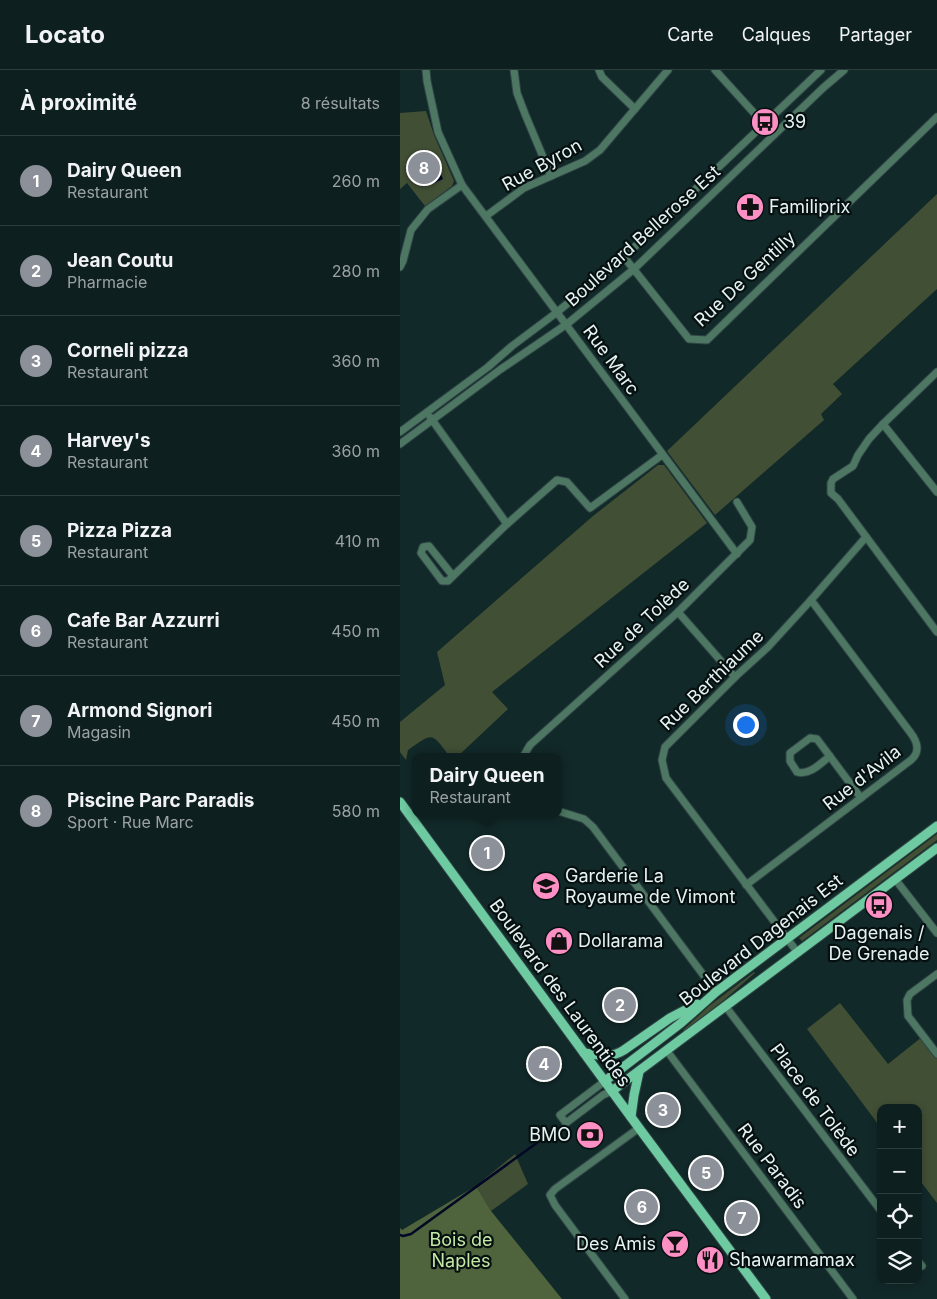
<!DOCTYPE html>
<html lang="fr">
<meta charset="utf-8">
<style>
body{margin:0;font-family:Inter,sans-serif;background:#172728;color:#f1f3f6}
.controls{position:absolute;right:15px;bottom:15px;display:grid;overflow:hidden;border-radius:10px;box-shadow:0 2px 8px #0003}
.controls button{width:45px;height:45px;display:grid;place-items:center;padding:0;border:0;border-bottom:1px solid #2e3d3d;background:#0e1f1f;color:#f1f3f6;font:25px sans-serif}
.you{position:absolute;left:345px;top:654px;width:18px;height:18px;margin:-12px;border:4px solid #fff;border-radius:50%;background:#1a73e8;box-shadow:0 0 0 8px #1a73e833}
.badge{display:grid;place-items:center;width:32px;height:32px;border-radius:50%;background:#8c9099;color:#fff;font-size:16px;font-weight:700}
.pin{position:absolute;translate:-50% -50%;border:2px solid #fff;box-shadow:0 1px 5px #0006}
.popup{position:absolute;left:12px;top:683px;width:150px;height:65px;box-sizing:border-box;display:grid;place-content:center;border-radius:10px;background:#0e1f1f;filter:drop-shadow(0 1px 4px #0005);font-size:16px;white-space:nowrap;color:#9ba2a4}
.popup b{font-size:19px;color:#f1f3f6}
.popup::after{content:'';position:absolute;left:50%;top:100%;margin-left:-10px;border:10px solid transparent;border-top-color:#0e1f1f}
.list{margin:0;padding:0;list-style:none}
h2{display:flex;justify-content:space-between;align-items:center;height:65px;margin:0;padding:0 20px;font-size:21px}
h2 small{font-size:16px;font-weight:400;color:#9ba2a4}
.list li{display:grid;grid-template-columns:32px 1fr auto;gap:15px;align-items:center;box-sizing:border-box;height:90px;padding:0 20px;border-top:1px solid #2e3d3d}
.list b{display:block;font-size:19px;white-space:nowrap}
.list p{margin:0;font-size:16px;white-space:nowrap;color:#9ba2a4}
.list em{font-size:16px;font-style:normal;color:#9ba2a4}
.icon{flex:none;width:28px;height:28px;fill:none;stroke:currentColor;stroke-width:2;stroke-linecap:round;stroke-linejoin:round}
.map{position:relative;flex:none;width:537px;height:1229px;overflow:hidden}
header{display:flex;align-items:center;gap:30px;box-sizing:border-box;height:70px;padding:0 25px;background:#0e1f1f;border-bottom:1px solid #2e3d3d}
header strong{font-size:24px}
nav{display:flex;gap:28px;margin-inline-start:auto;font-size:18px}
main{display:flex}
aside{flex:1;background:#0e1f1f}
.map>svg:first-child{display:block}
</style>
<header>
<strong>Locato</strong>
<nav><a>Carte</a><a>Calques</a><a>Partager</a></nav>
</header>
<main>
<aside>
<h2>À proximité<small>8 résultats</small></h2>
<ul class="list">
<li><span class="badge">1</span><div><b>Dairy Queen</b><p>Restaurant</p></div><em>260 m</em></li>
<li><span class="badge">2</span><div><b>Jean Coutu</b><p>Pharmacie</p></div><em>280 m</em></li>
<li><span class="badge">3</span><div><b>Corneli pizza</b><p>Restaurant</p></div><em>360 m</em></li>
<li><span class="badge">4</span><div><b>Harvey's</b><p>Restaurant</p></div><em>360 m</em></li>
<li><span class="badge">5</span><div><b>Pizza Pizza</b><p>Restaurant</p></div><em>410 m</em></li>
<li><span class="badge">6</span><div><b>Cafe Bar Azzurri</b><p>Restaurant</p></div><em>450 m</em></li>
<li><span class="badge">7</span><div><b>Armond Signori</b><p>Magasin</p></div><em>450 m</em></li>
<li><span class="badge">8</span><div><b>Piscine Parc Paradis</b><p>Sport · Rue Marc</p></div><em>580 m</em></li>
</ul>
</aside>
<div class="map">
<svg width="537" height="1229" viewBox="0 0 537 1229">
<rect width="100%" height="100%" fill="#122929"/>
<!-- green -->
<g fill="#414f35">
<path d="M26 41 34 65 54 111 52 116 25 136 7 113 0 119V43Z"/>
<path d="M537 124V219L433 314 442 324 421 344 424 350 315 445 267 381Z"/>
<path d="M258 395H264L307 453 92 622 108 639 57 687H50C31 662 34 662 8 680L6 690 0 682V652L45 615 37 582 193 446Z"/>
<path d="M537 764V770L402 871 399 868Z"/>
<path d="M354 902 355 903 324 930 284 961 283 960 309 936Z"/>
<path d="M440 933 488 994 522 967 537 987V1133L518 1108V1038H481V1058L407 959Z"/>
<path d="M115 1084 128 1114 91 1141 76 1116Z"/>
</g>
<!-- forest -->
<path fill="#4f643c" d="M76 1116 91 1141 162 1229H0V1158L2 1160Z"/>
<!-- water -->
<path fill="#000825" d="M31 83 43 109 32 114 27 103 14 108 7 94Z"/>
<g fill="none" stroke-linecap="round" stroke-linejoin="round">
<!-- stream -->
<path stroke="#000825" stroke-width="2.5" d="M0 1165 3 1166 11 1164 145 1067"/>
<defs>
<g id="minor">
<path d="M26 0 27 11 38 62 62 115 337 484"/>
<path d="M114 0 117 23 125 44 151 106"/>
<path d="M199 0 202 7 235 39"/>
<path d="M315 0 374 65"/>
<path d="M86 146 124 118 185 91 200 80 268 0"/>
<path d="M224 187 289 269 307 270 537 47"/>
<path d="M0 197 3 191 11 160 28 139 62 115"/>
<path d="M537 302 483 354 469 369 458 385 453 396 433 409 431 413V423L438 429 537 562"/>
<path d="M30 347 107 454"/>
<path d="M483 354 537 422"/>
<path d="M0 362 88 297 112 276 156 243 224 187 421 0"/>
<path d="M0 374 101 299 167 254 234 199 423 18 444 0"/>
<path d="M53 506 29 476 23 477 21 483 42 511H48L53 506 107 454 157 410 167 412 190 438 262 385"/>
<path d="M278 542 335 607"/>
<path d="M430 686C421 693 409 706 397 702L390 691V683L410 668 417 669 461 728"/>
<path d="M123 687 130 675 278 542 350 470 352 457 337 432"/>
<path d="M158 741 184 749 193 757 316 922"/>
<path d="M495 809 537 863"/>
<path d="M346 815 511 690C521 681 517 671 510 662L411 530"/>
<path d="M398 883 266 708 262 690 265 677 335 607 368 577 411 530 466 467"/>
<path d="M537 904 510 924 507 930 508 946 537 984"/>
<path d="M326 937 481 1141"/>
<path d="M267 981 453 1229"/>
<path d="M205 1011 160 1045 166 1053 203 1025 212 1021"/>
<path d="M518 1191 522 1196"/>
<path d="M225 1229 155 1135 150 1125 155 1119 239 1058"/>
</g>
<g id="major">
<path d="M0 732 239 1058 366 1229"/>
<path d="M184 983C200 985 210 989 224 980L270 948 297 934"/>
<path d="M205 1011 281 953 316 922 537 756"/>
<path d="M212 1021 537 778"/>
<path d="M231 1047 234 1025 239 1002"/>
</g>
</defs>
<!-- minor casing -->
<use href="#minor" stroke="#304545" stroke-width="9"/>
<!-- major casing -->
<use href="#major" stroke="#304545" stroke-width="11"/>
<!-- minor -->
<use href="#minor" stroke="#4d7763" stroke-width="7"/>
<!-- major -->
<use href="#major" stroke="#6ecaa0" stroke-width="9"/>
</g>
<!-- icons -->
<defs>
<symbol id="bus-disc" viewBox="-11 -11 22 22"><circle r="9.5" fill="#fc8fc3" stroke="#071010"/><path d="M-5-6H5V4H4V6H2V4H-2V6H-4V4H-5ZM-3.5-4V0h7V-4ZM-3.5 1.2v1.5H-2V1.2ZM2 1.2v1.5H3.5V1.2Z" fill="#111"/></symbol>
<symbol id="pharmacy-disc" viewBox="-11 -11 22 22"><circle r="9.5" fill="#fc8fc3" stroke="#071010"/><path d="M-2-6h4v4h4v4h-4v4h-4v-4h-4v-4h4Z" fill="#111"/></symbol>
<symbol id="school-disc" viewBox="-11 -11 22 22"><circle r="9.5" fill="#fc8fc3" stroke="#071010"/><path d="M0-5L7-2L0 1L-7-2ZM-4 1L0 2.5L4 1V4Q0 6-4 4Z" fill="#111"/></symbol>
<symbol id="shop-disc" viewBox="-11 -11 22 22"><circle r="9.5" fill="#fc8fc3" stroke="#071010"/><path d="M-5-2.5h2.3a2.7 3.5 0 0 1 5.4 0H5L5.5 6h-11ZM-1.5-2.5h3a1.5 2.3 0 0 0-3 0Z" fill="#111"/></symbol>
<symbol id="bank-disc" viewBox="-11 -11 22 22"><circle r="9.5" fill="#fc8fc3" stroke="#071010"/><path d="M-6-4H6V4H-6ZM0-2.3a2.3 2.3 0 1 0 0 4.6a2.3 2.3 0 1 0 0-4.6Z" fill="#111"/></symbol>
<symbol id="bar-disc" viewBox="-11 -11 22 22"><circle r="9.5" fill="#fc8fc3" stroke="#071010"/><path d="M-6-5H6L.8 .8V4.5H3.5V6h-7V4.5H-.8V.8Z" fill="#111"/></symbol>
<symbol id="restaurant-disc" viewBox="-11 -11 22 22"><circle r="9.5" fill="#fc8fc3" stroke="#071010"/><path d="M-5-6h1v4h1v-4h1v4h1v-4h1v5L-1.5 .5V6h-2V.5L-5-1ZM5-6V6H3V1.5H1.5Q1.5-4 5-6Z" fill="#111"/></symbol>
</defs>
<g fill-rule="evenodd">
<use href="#bus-disc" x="349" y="36" width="32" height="32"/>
<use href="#pharmacy-disc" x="334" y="121" width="32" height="32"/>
<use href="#school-disc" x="130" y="800" width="32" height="32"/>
<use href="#bus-disc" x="463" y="819" width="32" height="32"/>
<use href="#shop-disc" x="143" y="855" width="32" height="32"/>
<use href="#bank-disc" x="174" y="1049" width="32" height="32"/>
<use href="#bar-disc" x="259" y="1158" width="32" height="32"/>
<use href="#restaurant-disc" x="294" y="1174" width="32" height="32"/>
</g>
<g text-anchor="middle" stroke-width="4.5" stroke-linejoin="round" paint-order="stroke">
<!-- poi labels -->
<g font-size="18" fill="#e5f3f2" stroke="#071010" text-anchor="start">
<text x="384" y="58">39</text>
<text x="369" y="143">Familiprix</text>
<text x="165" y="812">Garderie La<tspan x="165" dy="21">Royaume de Vimont</tspan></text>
<text x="479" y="869" text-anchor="middle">Dagenais /<tspan x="479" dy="21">De Grenade</tspan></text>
<text x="178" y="877">Dollarama</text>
<text x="171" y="1071" text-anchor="end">BMO</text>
<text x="256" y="1180" text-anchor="end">Des Amis</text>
<text x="329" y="1196">Shawarmamax</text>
</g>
<!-- street labels -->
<g font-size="18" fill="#e5f3f2" stroke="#071010">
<text transform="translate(142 95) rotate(-29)" y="6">Rue Byron</text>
<text transform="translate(243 166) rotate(-42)" y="6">Boulevard Bellerose Est</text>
<text transform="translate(345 209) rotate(-43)" y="6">Rue De Gentilly</text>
<text transform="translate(211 290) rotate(54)" y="6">Rue Marc</text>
<text transform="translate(242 553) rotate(-43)" y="6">Rue de Tolède</text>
<text transform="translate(312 610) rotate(-44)" y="6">Rue Berthiaume</text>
<text transform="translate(462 708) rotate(-38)" y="6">Rue d'Avila</text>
<text transform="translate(361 870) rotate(-38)" y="6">Boulevard Dagenais Est</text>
<text transform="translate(160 923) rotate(54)" y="6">Boulevard des Laurentides</text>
<text transform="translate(415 1030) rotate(53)" y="6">Place de Tolède</text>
<text transform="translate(372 1096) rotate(53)" y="6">Rue Paradis</text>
</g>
<!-- park labels -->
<g font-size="18" fill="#c4e8a5" stroke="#071010">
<text x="61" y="1176">Bois de<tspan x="61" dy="21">Naples</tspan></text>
</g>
</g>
</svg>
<div class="controls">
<button>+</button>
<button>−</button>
<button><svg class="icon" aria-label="locate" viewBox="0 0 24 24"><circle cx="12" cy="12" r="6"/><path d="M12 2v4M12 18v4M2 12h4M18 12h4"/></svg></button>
<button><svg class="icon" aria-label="layers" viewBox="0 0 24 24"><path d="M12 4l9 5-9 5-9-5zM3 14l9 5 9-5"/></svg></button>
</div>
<div class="you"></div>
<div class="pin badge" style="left:87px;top:783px">1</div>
<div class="popup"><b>Dairy Queen</b>Restaurant</div>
<div class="pin badge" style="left:220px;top:935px">2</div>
<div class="pin badge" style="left:263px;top:1040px">3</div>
<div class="pin badge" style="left:144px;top:994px">4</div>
<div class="pin badge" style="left:306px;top:1103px">5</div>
<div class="pin badge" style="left:242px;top:1137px">6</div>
<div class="pin badge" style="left:342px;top:1148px">7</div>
<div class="pin badge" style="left:24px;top:98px">8</div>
</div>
</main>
